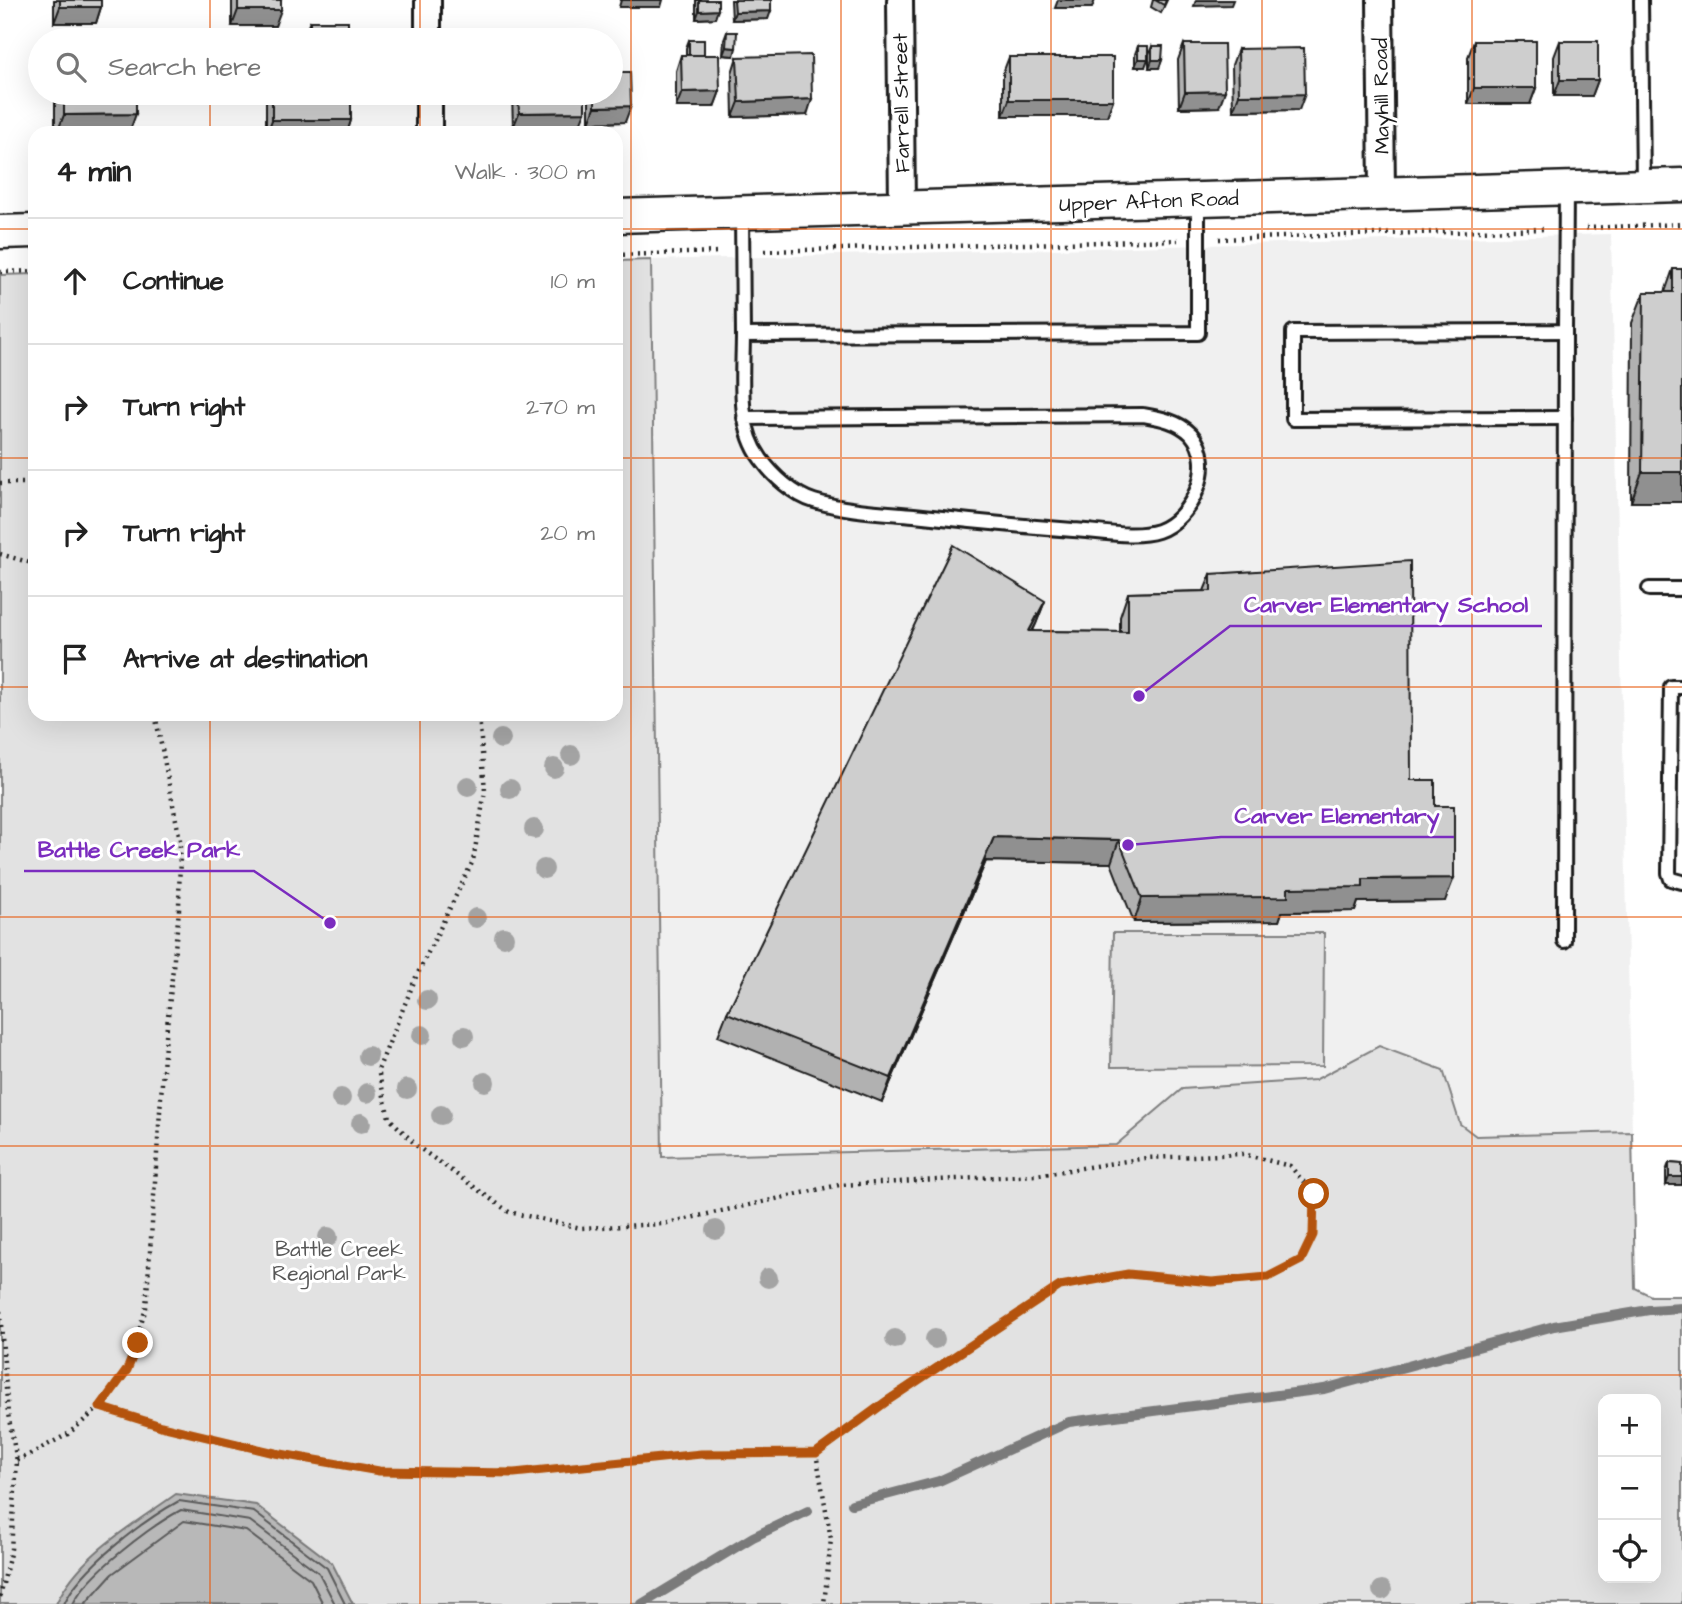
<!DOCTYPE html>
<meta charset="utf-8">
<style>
body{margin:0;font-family:"Architects Daughter",sans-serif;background:#f6f6f6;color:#222}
.controls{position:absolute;right:21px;bottom:21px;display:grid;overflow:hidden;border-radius:14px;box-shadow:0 7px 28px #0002}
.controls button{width:63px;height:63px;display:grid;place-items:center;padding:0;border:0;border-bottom:2px solid #e0e0e0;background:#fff;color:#222;font:35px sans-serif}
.stop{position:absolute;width:21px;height:21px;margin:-16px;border:5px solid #b45309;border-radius:50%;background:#fff}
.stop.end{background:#b45309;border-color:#fff;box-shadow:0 2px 7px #0008}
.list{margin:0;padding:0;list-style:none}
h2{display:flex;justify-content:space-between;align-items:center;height:91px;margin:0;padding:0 28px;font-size:30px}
h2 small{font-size:23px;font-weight:400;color:#767676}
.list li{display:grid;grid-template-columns:46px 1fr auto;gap:21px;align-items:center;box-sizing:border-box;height:126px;padding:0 28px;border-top:2px solid #e0e0e0}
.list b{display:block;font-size:26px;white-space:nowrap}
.list em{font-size:23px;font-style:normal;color:#767676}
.icon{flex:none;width:38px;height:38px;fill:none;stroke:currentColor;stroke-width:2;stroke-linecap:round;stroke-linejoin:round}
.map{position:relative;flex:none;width:1682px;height:1604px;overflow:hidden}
.search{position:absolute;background:#fff;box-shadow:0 7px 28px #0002;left:28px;top:28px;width:595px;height:77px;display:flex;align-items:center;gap:18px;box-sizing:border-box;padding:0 24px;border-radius:38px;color:#767676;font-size:26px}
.panel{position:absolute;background:#fff;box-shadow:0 7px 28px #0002;left:28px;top:126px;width:595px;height:595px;border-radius:21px}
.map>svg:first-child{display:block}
</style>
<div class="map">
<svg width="1682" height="1604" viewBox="0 0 1682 1604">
<rect width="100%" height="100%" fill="#fff"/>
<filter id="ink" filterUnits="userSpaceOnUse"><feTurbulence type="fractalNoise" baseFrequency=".0143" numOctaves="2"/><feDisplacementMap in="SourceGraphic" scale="14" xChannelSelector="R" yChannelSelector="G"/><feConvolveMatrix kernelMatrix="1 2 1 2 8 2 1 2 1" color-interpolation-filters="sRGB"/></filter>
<g filter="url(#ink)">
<!-- built -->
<path fill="#f0f0f0" d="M1611 234 1632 1132 662 1157 651 260Z"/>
<!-- green -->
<g fill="#e2e2e2" stroke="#7f7f7f" stroke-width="2" fill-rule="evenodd">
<path d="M651 260 662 1157 1116 1145 1182 1089 1315 1080 1379 1046 1443 1070 1460 1124 1476 1136 1632 1132 1635 1288 1651 1296H1682V1604H0V275L35 274V714H616V261ZM1603 1399H1656V1578H1603Z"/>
<path d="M1113 933H1324L1323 1066 1111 1067Z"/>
</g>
<!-- water -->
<path fill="#b8b8b8" stroke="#7a7a7a" stroke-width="2" d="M176 1494 256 1505 332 1563 353 1604H56C79 1554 133 1525 176 1494Z"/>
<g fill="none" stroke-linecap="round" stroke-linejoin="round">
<!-- shore -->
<g stroke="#5a5a5a" stroke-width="2">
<path d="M64 1604C80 1568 144 1520 179 1501L254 1512 327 1568 345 1604"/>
<path d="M73 1604C87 1574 151 1526 181 1510L250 1521 319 1573 335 1604"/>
<path d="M85 1604 112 1574 184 1521 246 1531 311 1580 323 1604"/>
</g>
<!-- stream -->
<g stroke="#7a7a7a" stroke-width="10">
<path d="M852 1504 939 1481 1069 1422 1324 1389 1554 1326 1649 1310 1682 1308"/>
<path d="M642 1604 753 1537 808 1511"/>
</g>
<defs>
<g id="service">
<path d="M1641 0 1643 185"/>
<path d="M742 212 743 335 1198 333V199"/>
<path d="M743 335C743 375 736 425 761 459 773 476 794 495 814 501 847 511 881 512 914 515 967 521 1020 526 1073 530 1099 531 1133 539 1158 531 1191 520 1218 464 1191 434 1178 421 1160 418 1143 415L744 418"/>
<path d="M1565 418 1293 419V332L1565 331 1566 189"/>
<path d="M1649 589H1682"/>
<path d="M1682 687H1671L1669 873 1671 879 1682 882"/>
<path d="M1564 941 1565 331"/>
</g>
<g id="minor">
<path d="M428 0V40"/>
<path d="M900 0 902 207"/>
<path d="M1380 0 1382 193"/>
<path d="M429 93V133"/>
</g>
<g id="tertiary">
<path d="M616 216 1682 185"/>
<path d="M0 232 35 231"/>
</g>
</defs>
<!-- service casing -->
<use href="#service" stroke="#1c1c1c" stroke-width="18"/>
<!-- minor casing -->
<use href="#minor" stroke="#1c1c1c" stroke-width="30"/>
<!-- tertiary casing -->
<use href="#tertiary" stroke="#1c1c1c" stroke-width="37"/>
<!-- path -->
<g stroke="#1c1c1c" stroke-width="4.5" stroke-dasharray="2 5" stroke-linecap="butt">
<path d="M1586 228 1682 224"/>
<path d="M1219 239 1546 229"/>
<path d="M764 251 1178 240"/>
<path d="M616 255 720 252"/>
<path d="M0 272 35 271"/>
<path d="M0 483H35"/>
<path d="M0 554 35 564"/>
<path d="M0 1311 8 1414 17 1461 11 1549 0 1597"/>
<path d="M100 1407 161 1426 275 1453 379 1471 514 1473 701 1454 816 1453 887 1400 1060 1286 1128 1274 1212 1282 1268 1277 1301 1260 1313 1235 1314 1194 1290 1166 1243 1154 1146 1158 1037 1175 839 1185 663 1224 581 1228 509 1212 418 1147 389 1118 378 1070 416 977 473 861 485 791 479 714"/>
<path d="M816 1453 831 1539 824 1604"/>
<path d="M17 1461 68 1434 100 1407 127 1370 146 1308 164 1055 179 910 180 840 155 714"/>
</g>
<!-- service -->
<use href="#service" stroke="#fff" stroke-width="12"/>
<!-- minor -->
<use href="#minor" stroke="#fff" stroke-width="24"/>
<!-- tertiary -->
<use href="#tertiary" stroke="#fff" stroke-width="32"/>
</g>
<!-- trees -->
<g fill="#a3a3a3">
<circle cx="501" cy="739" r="10"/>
<circle cx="571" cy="755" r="10"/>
<circle cx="554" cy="768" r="10"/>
<circle cx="468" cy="786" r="10"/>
<circle cx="510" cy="789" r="10"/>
<circle cx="534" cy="829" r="10"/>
<circle cx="544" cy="869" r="10"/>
<circle cx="476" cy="918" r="10"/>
<circle cx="504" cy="937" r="10"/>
<circle cx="427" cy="1000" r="10"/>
<circle cx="422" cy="1035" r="10"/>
<circle cx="464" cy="1036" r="10"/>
<circle cx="368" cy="1056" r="10"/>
<circle cx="485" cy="1082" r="10"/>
<circle cx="407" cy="1089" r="10"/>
<circle cx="367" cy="1093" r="10"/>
<circle cx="341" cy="1098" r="10"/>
<circle cx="441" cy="1115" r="10"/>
<circle cx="361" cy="1123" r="10"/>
<circle cx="716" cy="1230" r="10"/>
<circle cx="328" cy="1237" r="10"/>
<circle cx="768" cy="1278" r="10"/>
<circle cx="895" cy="1339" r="10"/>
<circle cx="935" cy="1339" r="10"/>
<circle cx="1382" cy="1590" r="10"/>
</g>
<!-- wall -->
<g fill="#b1b1b1" stroke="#1c1c1c" stroke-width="2">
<path d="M54 0H101V7L96 23H54Z"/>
<path d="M232 0H281L275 26H232Z"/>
<path d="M696 0H718L715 18 696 19Z"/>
<path d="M731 0H771L768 19 732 20Z"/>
<path d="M1153 0H1167L1161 13 1151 7Z"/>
<path d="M310 21 348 40H304V37Z"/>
<path d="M727 32 734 56 723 55 724 40Z"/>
<path d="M689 40 704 55 720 91 714 107H676V71L681 55H686V48Z"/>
<path d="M1474 41 1536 88 1530 104H1468V57Z"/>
<path d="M1560 41 1598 80 1592 96H1554V57Z"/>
<path d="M1184 44 1219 107 1179 108 1178 60Z"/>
<path d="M1138 46 1145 67H1135V54Z"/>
<path d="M1152 46 1162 60 1159 68H1149V54Z"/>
<path d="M1238 49 1299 110 1233 111 1232 65Z"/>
<path d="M737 57 807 115 733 117 732 73Z"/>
<path d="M1009 57 1113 100 1107 116H1003V73Z"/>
<path d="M55 93H136L129 133H55Z"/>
<path d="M266 93H351V120L347 133H266Z"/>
<path d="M512 93H585L579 127 513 128Z"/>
<path d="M589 93H611L625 122 589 123Z"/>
<path d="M1673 269H1682V502H1631L1632 323 1644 292H1665Z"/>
<path d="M1211 574 1411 780 1435 806 1445 901 1358 902 1355 911 1282 912 1279 921 1134 922 1111 863 986 861 882 1102 718 1036 727 1013 1045 601 1033 631 1120 632V617L1128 593 1204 591Z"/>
<path d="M1669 1163 1682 1164 1666 1185V1171Z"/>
</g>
<!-- shaded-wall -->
<g fill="#909090" stroke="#1c1c1c" stroke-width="2">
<path d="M621 0H663L661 7H619Z"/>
<path d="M1058 0H1095L1092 8H1055Z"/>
<path d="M1196 0H1233L1231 5 1194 6Z"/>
<path d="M60 7H101L96 23H54Z"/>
<path d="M238 10H281L275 26H232Z"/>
<path d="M718 10 715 18 696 19 699 11Z"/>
<path d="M771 11 768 19 732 20 735 12Z"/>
<path d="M726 47 736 48 734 56 723 55Z"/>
<path d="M1138 59H1148L1145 67H1135Z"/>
<path d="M1152 60H1162L1159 68H1149Z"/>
<path d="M1560 80H1598L1592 96H1554Z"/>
<path d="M1474 88H1536L1530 104H1468Z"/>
<path d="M720 91 714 107H676L682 92Z"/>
<path d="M1225 91 1219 107 1179 108 1185 92Z"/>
<path d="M142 93H179L177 96H141Z"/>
<path d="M1305 94 1299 110 1233 111 1239 95Z"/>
<path d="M812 99 807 115 733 117 739 102Z"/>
<path d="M1009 100H1113L1107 116H1003Z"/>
<path d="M631 106 625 122 589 123 595 107Z"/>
<path d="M585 112 579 127 513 128 519 113Z"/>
<path d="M136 114 129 133H57L64 115Z"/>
<path d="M272 120H351L347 133H267Z"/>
<path d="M1642 472H1682V502H1631Z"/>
<path d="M1045 601 1036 624 1020 654 1029 631Z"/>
<path d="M994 837 1119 840 1111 863 986 861 882 1102 891 1078Z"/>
<path d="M1454 878 1445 901 1358 902 1355 911 1282 912 1279 921 1134 922 1142 898 1288 888 1363 879Z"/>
<path d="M1669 1177H1682V1185H1666Z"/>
</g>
<!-- building -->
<g fill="#cecece" stroke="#1c1c1c" stroke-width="2">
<rect x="60" y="0" width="41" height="7"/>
<rect x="238" y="0" width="43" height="10"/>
<path d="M699 0H718V10L699 11Z"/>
<path d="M734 0H771V11L735 12Z"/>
<path d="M1155 0H1166L1164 5Z"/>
<rect x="310" y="21" width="38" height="19"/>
<rect x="280" y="32" width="14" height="8"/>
<path d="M727 32H737L736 48 726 47Z"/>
<rect x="689" y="40" width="15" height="15"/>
<rect x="1474" y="41" width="62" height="47"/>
<rect x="1560" y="41" width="38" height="39"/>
<path d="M1184 44H1224L1225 91 1185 92Z"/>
<rect x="1138" y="46" width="10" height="13"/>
<path d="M1152 46H1163L1162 60H1152Z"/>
<path d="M1304 48 1305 94 1239 95 1238 49Z"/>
<path d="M681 55H719L720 91 682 92Z"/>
<path d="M811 55 812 99 739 102 737 57Z"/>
<rect x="1009" y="57" width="104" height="43"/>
<path d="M611 72H630L631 106 595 107V93H611Z"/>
<path d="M64 93H136V114L64 115Z"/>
<rect x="272" y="93" width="79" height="27"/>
<path d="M518 93H585V112L519 113Z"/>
<path d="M1673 269H1682V472H1642L1644 292H1673Z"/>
<path d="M953 545 1045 601 1029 631 1128 632V593L1211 591V574L1410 561 1411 780H1435V806H1454V878L1363 879V887L1288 888V897L1142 898 1119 840 994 837 891 1078 727 1013Z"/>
<path d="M1669 1163 1682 1164V1177H1669Z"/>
</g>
</g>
<g fill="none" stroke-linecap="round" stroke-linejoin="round" filter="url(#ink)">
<!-- route -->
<path stroke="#b45309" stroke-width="9" d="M138 1343 127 1370 100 1407 161 1426 275 1453 379 1471 514 1473 701 1454 816 1453 887 1401 1060 1286 1128 1274 1212 1282 1268 1277 1301 1260 1313 1235 1314 1194"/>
</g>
<!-- grid -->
<path fill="none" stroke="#e8590c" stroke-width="2" stroke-opacity="0.55" d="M210 0V40M420 0V40M631 0V1604M841 0V1604M1051 0V1604M1262 0V1604M1472 0V1604M210 93V133M420 93V133M0 229H35M616 229H1682M0 458H35M616 458H1682M0 687H35M616 687H1682M210 714V1604M420 714V1604M0 917H1682M0 1146H1682M0 1375H1682"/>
<g text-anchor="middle" stroke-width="6" stroke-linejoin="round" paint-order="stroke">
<!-- street labels -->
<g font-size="21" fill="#1c1c1c" stroke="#fff">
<text transform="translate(1381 96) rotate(-91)" y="7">Mayhill Road</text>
<text transform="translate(901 103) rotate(-91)" y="7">Farrell Street</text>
<text transform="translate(1149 201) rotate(-2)" y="7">Upper Afton Road</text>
</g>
<!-- park labels -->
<g font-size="21" fill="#575757" stroke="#fff">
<text x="339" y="1256">Battle Creek<tspan x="339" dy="24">Regional Park</tspan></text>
</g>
</g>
<!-- callouts -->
<path fill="none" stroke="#7b2cbf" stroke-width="2.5" d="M1139 696L1230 626H1542M1128 845L1221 837H1454M330 923L254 871H24"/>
<g fill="#7b2cbf" stroke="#fff" stroke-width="2.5">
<circle cx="1139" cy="696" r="7"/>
<circle cx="1128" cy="845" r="7"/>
<circle cx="330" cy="923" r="7"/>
</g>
<g font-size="23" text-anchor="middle" font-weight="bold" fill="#7b2cbf" stroke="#fff" stroke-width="6" stroke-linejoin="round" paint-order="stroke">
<text x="1386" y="612">Carver Elementary School</text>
<text x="1337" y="823">Carver Elementary</text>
<text x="139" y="857">Battle Creek Park</text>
</g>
</svg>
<div class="controls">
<button>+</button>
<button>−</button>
<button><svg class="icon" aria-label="locate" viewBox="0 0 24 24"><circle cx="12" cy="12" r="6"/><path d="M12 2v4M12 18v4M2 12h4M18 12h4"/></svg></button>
</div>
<div class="stop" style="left:1314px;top:1194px"></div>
<div class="stop end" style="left:138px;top:1343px"></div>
<div class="search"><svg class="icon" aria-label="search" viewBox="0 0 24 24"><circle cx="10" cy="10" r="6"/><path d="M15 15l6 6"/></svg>Search here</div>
<section class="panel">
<h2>4 min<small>Walk · 300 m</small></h2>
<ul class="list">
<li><svg class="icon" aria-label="ahead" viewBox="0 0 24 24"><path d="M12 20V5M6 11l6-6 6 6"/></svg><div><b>Continue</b></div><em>10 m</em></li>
<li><svg class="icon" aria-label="right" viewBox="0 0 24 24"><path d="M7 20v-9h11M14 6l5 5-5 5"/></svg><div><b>Turn right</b></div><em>270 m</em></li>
<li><svg class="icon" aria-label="right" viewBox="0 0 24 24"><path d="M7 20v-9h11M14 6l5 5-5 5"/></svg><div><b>Turn right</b></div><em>20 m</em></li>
<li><svg class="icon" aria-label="arrive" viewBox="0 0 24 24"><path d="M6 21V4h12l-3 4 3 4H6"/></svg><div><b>Arrive at destination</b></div></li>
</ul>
</section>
</div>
